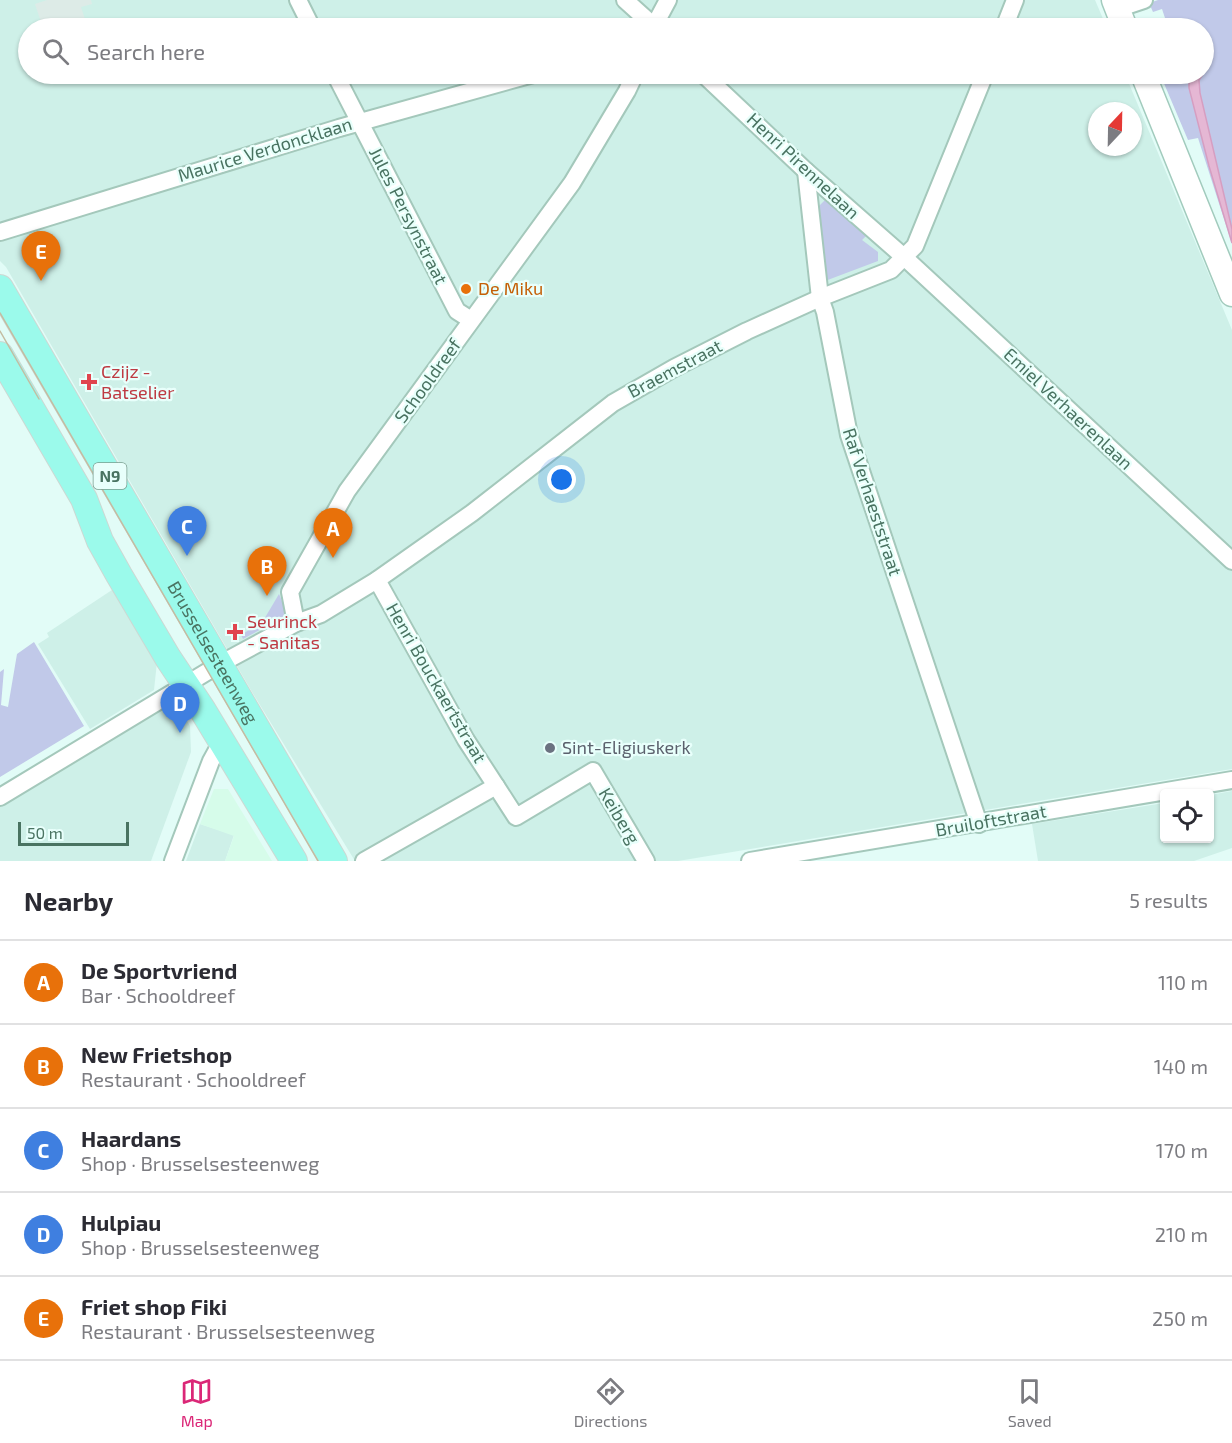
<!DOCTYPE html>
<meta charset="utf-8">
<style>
body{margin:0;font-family:"Exo 2",sans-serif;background:#f7f7f7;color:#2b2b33}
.controls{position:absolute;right:18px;bottom:18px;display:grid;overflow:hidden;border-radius:6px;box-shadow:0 2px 4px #0004}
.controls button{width:54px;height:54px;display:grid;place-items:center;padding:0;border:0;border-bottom:2px solid #e1e1e2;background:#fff;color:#2b2b33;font:30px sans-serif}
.compass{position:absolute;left:1088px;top:102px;width:54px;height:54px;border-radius:50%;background:#fff;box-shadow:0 2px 4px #0004;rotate:22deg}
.scale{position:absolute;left:18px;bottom:15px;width:111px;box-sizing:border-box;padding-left:6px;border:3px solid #497361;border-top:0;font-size:16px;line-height:21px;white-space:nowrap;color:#497361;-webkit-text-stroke:4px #e8fffb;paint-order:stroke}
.you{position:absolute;left:562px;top:480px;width:21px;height:21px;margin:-15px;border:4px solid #fff;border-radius:50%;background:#1a73e8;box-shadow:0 0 0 9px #1a73e833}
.badge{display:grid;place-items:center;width:39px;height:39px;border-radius:50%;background:#db2777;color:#fff;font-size:20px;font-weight:700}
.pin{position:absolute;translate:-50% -50px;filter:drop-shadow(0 2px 3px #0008)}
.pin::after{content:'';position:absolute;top:32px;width:21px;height:18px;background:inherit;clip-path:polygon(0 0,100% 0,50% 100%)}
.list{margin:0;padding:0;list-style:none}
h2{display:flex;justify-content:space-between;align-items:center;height:78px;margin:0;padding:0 24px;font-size:26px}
h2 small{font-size:20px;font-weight:400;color:#7c7c81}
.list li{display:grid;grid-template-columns:39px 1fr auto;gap:18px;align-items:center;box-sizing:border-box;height:84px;padding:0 24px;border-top:2px solid #e1e1e2}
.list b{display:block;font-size:22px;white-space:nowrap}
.list p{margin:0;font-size:20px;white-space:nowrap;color:#7c7c81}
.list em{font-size:20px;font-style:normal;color:#7c7c81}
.icon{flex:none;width:33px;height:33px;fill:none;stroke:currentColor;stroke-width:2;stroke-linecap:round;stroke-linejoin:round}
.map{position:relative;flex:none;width:1232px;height:861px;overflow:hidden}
.search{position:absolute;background:#fff;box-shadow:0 2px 4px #0004;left:18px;right:18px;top:18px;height:66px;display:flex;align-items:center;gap:15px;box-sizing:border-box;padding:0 21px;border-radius:33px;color:#7c7c81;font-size:22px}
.sheet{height:498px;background:#fff}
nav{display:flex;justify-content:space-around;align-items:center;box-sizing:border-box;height:84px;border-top:2px solid #e1e1e2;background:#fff;font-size:16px;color:#7c7c81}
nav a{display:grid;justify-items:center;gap:3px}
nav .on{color:#db2777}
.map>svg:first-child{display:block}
</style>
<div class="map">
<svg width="1232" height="861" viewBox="0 0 1232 861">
<rect width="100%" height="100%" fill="#e2fcf7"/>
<!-- residential -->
<g fill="#cef0e8" fill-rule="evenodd">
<path d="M0 0H1095L1107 28H28V74H1125L1232 330V769L678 861H355L252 692 6 267 0 261ZM1097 111H1133V147H1097Z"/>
<path d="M115 588 157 662 154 690 90 729 38 644 49 637 47 633Z"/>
<path d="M164 707 183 714 190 726 191 752 151 861H0V807Z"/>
<path d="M1232 791V848L1194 861H1038L1032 824 1164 803V838H1210V795Z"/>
<path d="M200 824 234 835 225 861H186Z"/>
</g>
<!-- commercial -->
<path fill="#d6fcea" d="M214 789H228L272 861H225L234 836 200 824Z"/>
<!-- industrial -->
<path fill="#ddebe7" d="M47 0H91L92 4 81 7 88 28H43L35 4Z"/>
<!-- green -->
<g fill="#c1c9e9">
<path d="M1158 0H1232V244L1198 138 1188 140 1160 74H1204V28H1149L1166 21 1162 9 1153 12 1149 3Z"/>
<path d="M827 198 867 235 862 240 878 252V261L825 281 821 269 818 207Z"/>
<path d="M279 594 286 611 282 618 243 639 241 635 263 621Z"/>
<path d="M34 642 84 726 0 777V672L4 669 1 705 8 707 17 654Z"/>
</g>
<!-- water -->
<path fill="#e5b7d4" stroke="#d69ec1" stroke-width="1.5" d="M1189 74H1203L1199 80 1200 93 1232 229V243L1209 166 1189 88Z"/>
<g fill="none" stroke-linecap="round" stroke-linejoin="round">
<defs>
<g id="street">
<path d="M298 0 312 28"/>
<path d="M625 0 656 28"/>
<path d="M1117 9 1144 0"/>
<path d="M653 28 668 0"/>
<path d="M1004 28 1015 0"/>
<path d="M335 74 457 311 471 320"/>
<path d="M703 74 806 171 904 257 1232 561"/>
<path d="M806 171 820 298 825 312 849 435 979 824"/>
<path d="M0 232 339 128 533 74"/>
<path d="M377 580 466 740 496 786"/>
<path d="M296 623 290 592 347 491 572 183 627 91 635 74"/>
<path d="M0 797 220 664 296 623 321 614 377 580 472 513 613 403 674 368 747 331 820 298 891 270 915 246 985 74"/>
<path d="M173 861 211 761 222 741"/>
<path d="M364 861 496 786 516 817 593 771 646 861"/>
<path d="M750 861 1232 780"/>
</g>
<g id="secondary">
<path d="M1114 0 1125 28"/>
<path d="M1143 74 1232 294"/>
</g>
<g id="primary">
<path id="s1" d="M0 288 334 861"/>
<path d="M0 355 84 499 100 541 119 575 168 658 202 709 294 861"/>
</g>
</defs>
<!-- street casing -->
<use href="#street" stroke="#a4c8bb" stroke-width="20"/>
<!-- secondary casing -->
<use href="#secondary" stroke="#a2cbbd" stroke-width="27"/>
<!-- primary casing -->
<use href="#primary" stroke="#ccd8d3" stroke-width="28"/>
<!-- street -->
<use href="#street" stroke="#fff" stroke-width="16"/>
<!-- secondary -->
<use href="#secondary" stroke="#fff" stroke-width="24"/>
<!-- primary -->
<use href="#primary" stroke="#9bfaeb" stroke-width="26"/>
<!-- tram -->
<g stroke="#c4bca2" stroke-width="1.5">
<path d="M0 313 318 861"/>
<path d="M0 331 39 399"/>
</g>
</g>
<!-- markers -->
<circle fill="#e8710a" stroke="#e8fffb" stroke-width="2" cx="466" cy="289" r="6"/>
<g fill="#e0444e" stroke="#e8fffb" stroke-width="2">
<path d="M86 373h6v6h6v6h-6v6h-6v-6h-6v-6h6z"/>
<path d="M232 623h6v6h6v6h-6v6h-6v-6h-6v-6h6z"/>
</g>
<circle fill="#6b7280" stroke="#e8fffb" stroke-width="2" cx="550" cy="748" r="6"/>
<g text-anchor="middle" stroke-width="4.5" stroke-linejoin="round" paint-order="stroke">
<!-- shield labels -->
<rect fill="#e8fffb" stroke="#799d8f" stroke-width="1.5" x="93.5" y="463" width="33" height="26" rx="4.5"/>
<g font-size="16" font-weight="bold" fill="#497361">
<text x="110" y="482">N9</text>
</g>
<!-- street labels -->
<g font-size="18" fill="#497361" stroke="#e8fffb">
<text transform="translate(265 150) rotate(-17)" y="6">Maurice Verdoncklaan</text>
<text transform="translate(803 166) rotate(43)" y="6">Henri Pirennelaan</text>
<text transform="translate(408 216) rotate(63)" y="6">Jules Persynstraat</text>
<text transform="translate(675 369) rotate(-28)" y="6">Braemstraat</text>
<text transform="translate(428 381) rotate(-54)" y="6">Schooldreef</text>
<text transform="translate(1068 409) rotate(43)" y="6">Emiel Verhaerenlaan</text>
<text transform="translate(872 502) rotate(72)" y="6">Raf Verhaeststraat</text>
<text dy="6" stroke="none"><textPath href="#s1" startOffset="422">Brusselsesteenweg</textPath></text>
<text transform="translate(436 683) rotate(60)" y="6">Henri Bouckaertstraat</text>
<text transform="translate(619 816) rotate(59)" y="6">Keiberg</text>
<text transform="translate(991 821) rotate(-10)" y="6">Bruiloftstraat</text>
</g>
<!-- food labels -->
<g font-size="18" fill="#c56008" stroke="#e8fffb" text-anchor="start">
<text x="478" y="295">De Miku</text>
</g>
<!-- health labels -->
<g font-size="18" fill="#be3a42" stroke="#e8fffb" text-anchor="start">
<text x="101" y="378">Czijz -<tspan x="101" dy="21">Batselier</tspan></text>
<text x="247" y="628">Seurinck<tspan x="247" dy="21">- Sanitas</tspan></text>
</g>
<!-- worship labels -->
<g font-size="18" fill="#5b616d" stroke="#e8fffb" text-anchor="start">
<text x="562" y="754">Sint-Eligiuskerk</text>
</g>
</g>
</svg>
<div class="controls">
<button><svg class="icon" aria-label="locate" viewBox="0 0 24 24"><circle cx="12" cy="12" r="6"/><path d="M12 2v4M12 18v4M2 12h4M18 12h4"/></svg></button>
</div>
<svg class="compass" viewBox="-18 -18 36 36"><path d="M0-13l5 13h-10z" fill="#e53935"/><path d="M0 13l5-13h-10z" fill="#7c7c81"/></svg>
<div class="scale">50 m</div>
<div class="you"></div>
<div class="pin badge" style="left:333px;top:558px;background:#e8710a">A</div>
<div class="pin badge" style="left:267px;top:596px;background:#e8710a">B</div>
<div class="pin badge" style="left:187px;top:556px;background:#3f7fe0">C</div>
<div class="pin badge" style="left:180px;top:733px;background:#3f7fe0">D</div>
<div class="pin badge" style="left:41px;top:281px;background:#e8710a">E</div>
<div class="search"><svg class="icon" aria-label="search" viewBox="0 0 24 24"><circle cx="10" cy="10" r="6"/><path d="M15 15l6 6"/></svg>Search here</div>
</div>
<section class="sheet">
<h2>Nearby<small>5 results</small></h2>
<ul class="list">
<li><span class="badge" style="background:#e8710a">A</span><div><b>De Sportvriend</b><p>Bar · Schooldreef</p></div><em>110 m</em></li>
<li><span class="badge" style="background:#e8710a">B</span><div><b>New Frietshop</b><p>Restaurant · Schooldreef</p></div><em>140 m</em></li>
<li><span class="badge" style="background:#3f7fe0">C</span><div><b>Haardans</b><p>Shop · Brusselsesteenweg</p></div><em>170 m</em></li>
<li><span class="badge" style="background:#3f7fe0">D</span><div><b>Hulpiau</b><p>Shop · Brusselsesteenweg</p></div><em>210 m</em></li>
<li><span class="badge" style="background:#e8710a">E</span><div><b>Friet shop Fiki</b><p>Restaurant · Brusselsesteenweg</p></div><em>250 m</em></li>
</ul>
</section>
<nav>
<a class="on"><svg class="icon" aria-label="map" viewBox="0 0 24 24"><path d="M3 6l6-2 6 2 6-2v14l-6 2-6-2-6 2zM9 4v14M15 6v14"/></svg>Map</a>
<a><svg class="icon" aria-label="directions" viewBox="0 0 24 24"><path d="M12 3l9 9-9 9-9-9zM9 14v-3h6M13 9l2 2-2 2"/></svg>Directions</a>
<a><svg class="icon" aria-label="saved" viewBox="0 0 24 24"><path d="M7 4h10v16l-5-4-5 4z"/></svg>Saved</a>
</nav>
